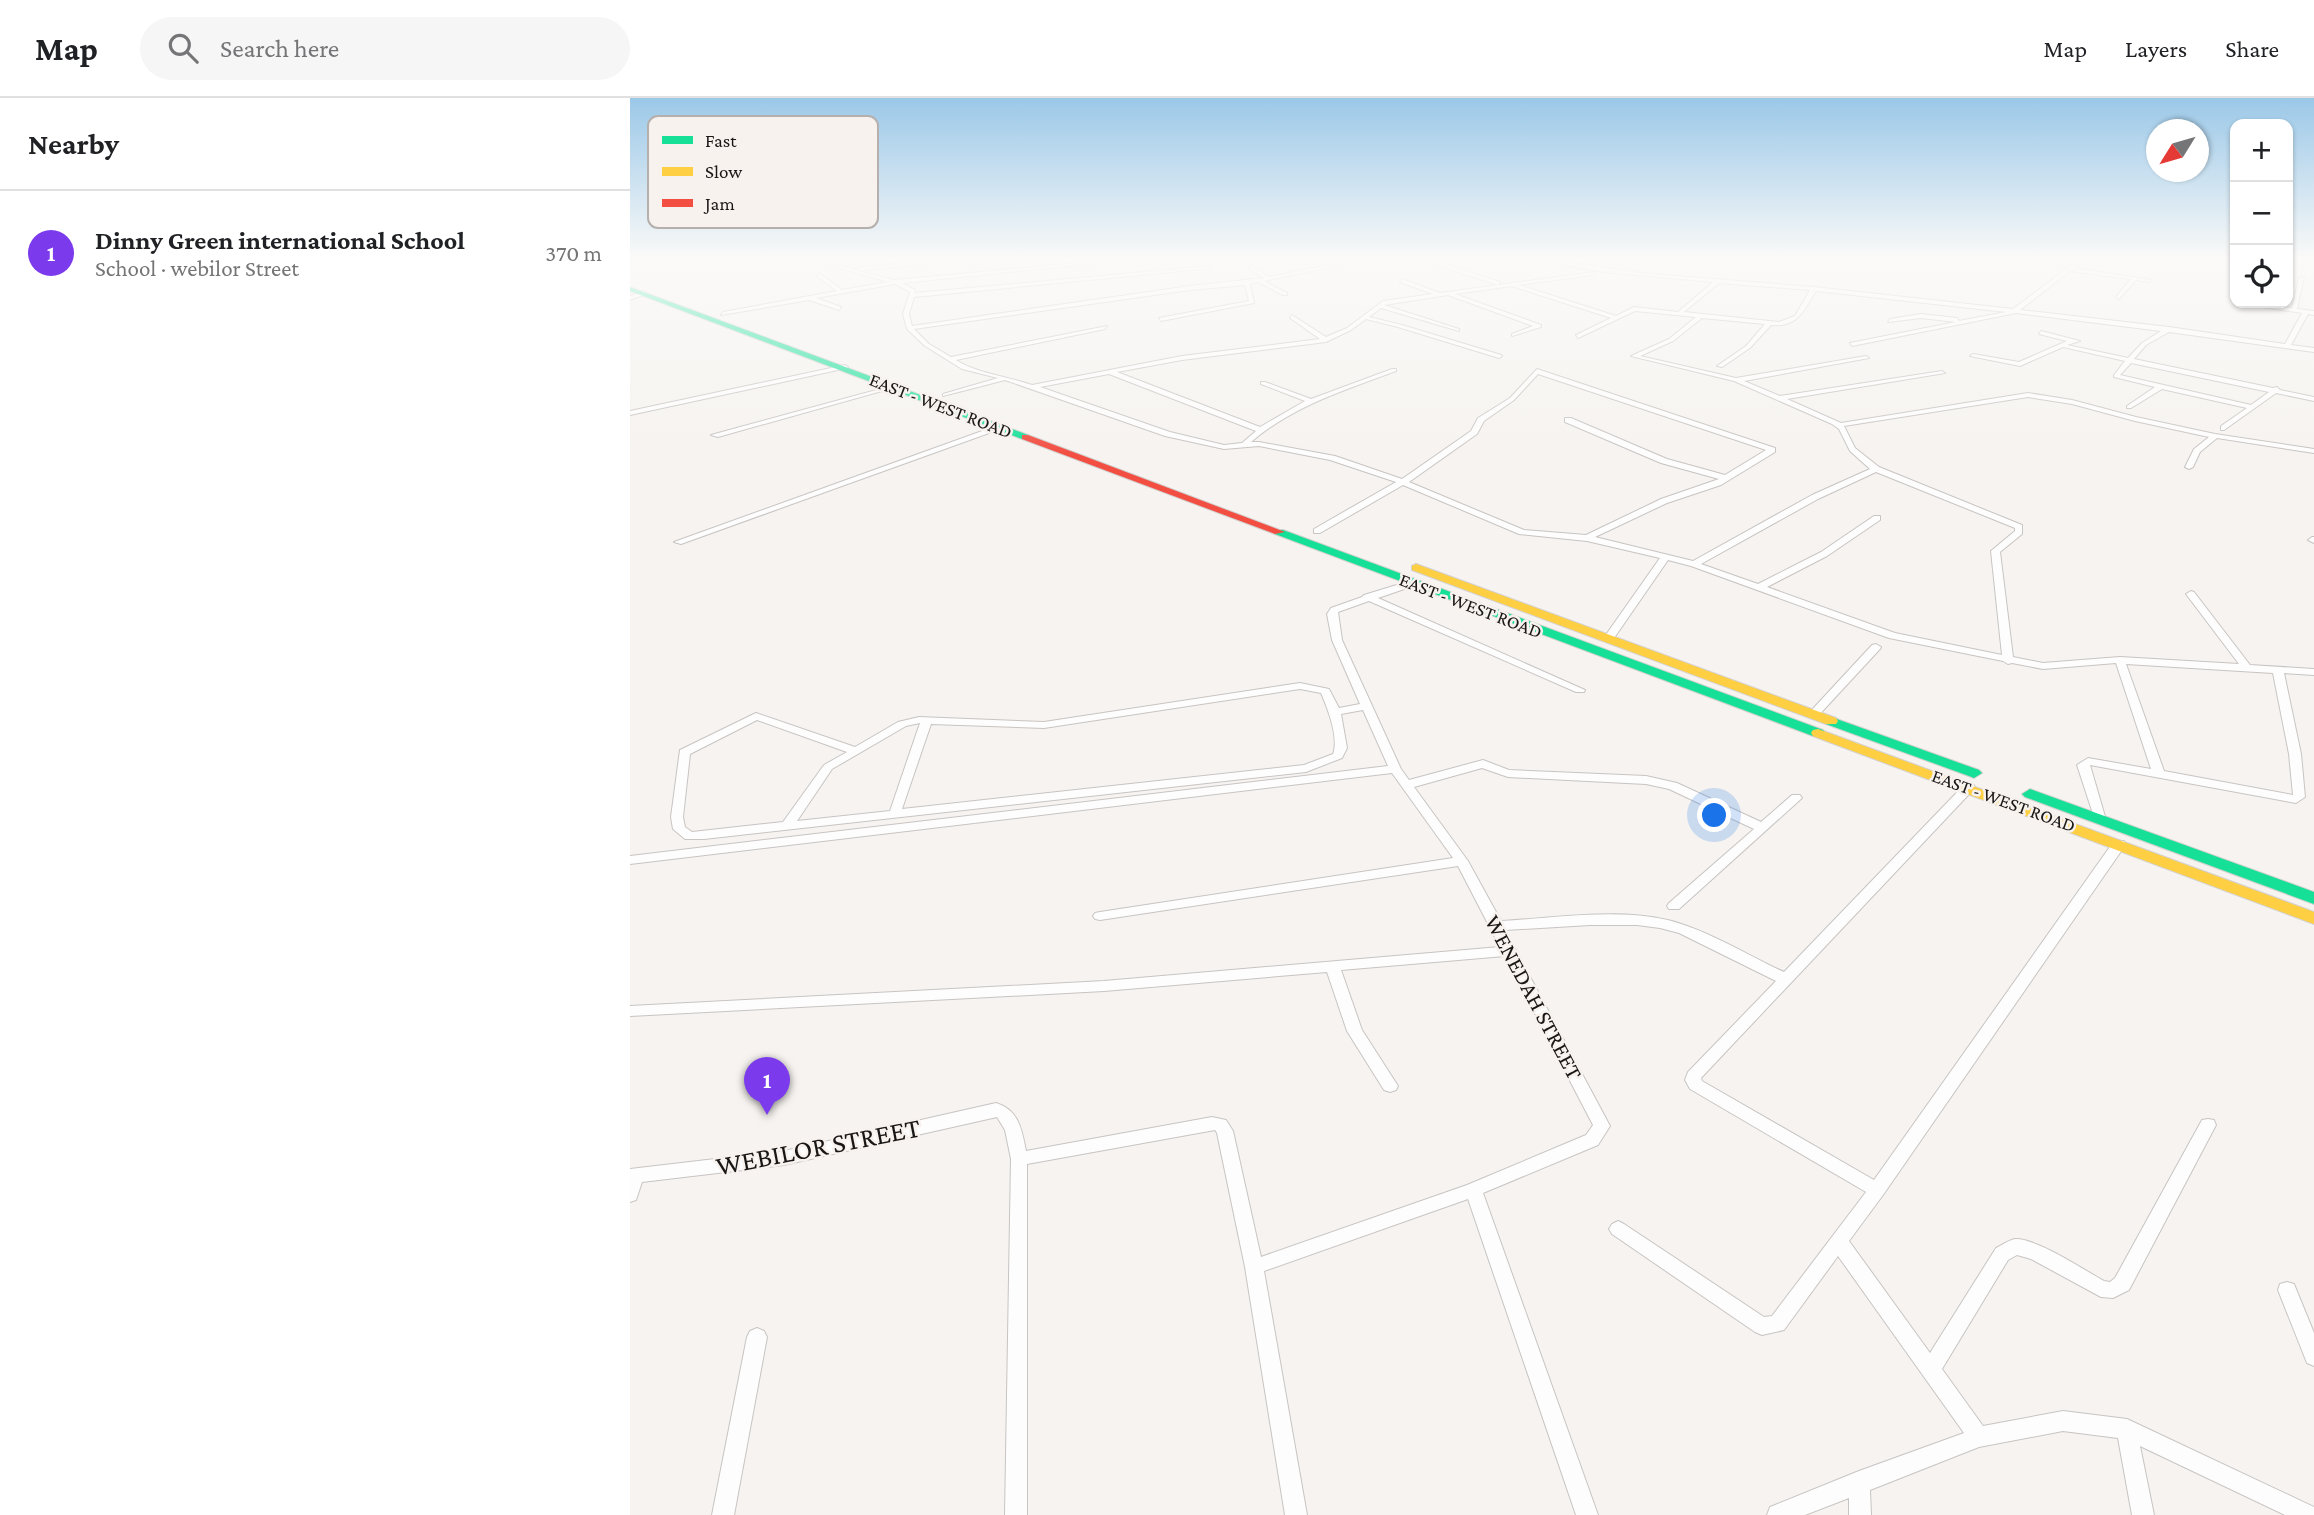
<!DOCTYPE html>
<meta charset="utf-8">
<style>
body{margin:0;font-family:"Crimson Pro",serif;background:#f6f6f6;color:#202124}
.controls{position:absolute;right:21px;top:21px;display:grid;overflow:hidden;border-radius:14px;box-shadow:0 2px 5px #0004}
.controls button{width:63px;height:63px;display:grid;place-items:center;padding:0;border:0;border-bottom:2px solid #e0e0e0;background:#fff;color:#202124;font:35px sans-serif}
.compass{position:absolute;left:1516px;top:21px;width:63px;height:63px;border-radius:50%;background:#fff;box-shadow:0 2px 5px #0004;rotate:233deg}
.you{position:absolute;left:1085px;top:718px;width:24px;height:24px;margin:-18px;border:5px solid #fff;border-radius:50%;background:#1a73e8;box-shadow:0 0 0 10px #1a73e833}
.badge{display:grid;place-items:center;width:46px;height:46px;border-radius:50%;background:#7c3aed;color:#fff;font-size:23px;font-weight:700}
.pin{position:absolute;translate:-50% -58px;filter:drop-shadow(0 2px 4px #0008)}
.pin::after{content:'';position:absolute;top:37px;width:24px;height:21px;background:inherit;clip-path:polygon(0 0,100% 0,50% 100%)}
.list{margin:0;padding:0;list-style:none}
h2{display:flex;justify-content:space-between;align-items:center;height:91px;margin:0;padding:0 28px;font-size:30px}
h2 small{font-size:23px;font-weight:400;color:#757577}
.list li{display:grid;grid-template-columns:46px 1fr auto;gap:21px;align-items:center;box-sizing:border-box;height:126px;padding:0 28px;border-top:2px solid #e0e0e0}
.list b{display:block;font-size:26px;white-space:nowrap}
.list p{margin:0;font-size:23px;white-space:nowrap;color:#757577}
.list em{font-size:23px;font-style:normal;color:#757577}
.icon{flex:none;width:38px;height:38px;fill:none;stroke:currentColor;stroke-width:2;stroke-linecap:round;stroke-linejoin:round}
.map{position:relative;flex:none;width:1684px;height:1417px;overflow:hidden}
header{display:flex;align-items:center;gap:42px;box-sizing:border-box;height:98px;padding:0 35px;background:#fff;border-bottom:2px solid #e0e0e0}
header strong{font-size:33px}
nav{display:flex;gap:38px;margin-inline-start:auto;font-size:24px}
.search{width:490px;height:63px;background:#f6f6f6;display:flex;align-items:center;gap:18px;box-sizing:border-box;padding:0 24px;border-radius:38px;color:#757577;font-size:26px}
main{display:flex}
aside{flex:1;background:#fff}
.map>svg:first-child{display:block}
</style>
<header>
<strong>Map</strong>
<div class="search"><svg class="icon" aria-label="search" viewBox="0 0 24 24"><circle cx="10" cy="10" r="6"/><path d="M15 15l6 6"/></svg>Search here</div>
<nav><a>Map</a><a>Layers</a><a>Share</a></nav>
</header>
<main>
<aside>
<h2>Nearby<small></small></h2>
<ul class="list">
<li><span class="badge">1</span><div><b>Dinny Green international School</b><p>School · webilor Street</p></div><em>370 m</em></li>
</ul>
</aside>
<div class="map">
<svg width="1684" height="1417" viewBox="0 0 1684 1417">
<rect width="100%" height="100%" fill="#f6f3f0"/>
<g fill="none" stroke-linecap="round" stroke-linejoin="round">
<defs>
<g id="street">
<path d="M173 159H181L227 172 229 169 347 159H364L229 173 264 182 513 159H529L272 185 285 192V195L580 168 583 170 284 199 279 216 282 228 560 188 634 180 619 171 621 168 639 179 739 159H748L634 183 657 195V197H653L628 184 620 186 624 205 531 223 529 220 619 203 615 187 560 192 284 231 299 246 321 259 477 228 475 231 326 262C348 276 377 278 402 287L552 258 690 241 660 220 662 217 696 239 717 230 753 203 803 196 770 184 772 181 810 195 868 187 803 166 805 163 870 184 868 187 965 174 963 177 889 187 986 218 1004 209 1048 214 1083 184 974 174 940 168 904 159 1009 175 1184 189 1383 211 1452 159H1457L1444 170 1522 182 1519 184 1506 182 1489 201 1486 199 1501 181 1440 173 1390 212 1539 229 1655 246 1672 215 1606 205H1620L1662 210 1669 180 1674 179 1667 211 1684 213V217L1678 216 1661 247 1684 250V254L1539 234 1516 247 1504 261 1643 290 1647 289 1650 292 1684 299V303L1646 295 1594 332H1591V328L1617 310 1532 291 1501 310H1497V308L1525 289 1484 279V277L1495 263 1433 249 1390 268 1340 258 1343 256 1389 264 1437 243 1409 236 1411 233 1450 243 1437 247 1498 260 1512 245 1531 233 1386 215 1222 248 1220 245 1326 224 1291 220 1258 224 1260 221 1291 216 1327 220 1329 223 1376 214 1186 193C1174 212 1168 230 1141 227L1120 250 1092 269 1087 268 1116 248 1135 226 1072 220 1043 243 1010 258 1106 280 1236 258 1239 260 1114 283 1150 298 1312 273 1315 275 1157 301 1211 325 1398 295 1442 302 1506 319 1585 336 1684 351V355L1587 340 1570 354 1563 369 1559 371 1555 369 1564 351 1579 339 1505 323 1442 306 1398 299 1214 328 1225 350 1249 369 1392 427V436L1370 454 1383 559 1413 565 1490 559 1609 566 1556 496 1561 493 1564 494 1620 567 1684 571V577L1654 575 1671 656 1675 699 1666 705 1460 667 1476 722 1474 725H1466L1447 667 1458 660 1521 671 1486 565 1413 571 1382 565 1378 566 1373 563 1259 540 1061 468 1038 462 982 543H974L973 541 1030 460 957 443 889 436 773 387 690 435H684V431L766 384 700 362 629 348 594 351 535 338 375 282 313 298V296L368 280 332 271 295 248 277 231 273 216 280 194 265 186 186 200 211 209 209 212 179 202 91 217 93 214 207 193 187 178 189 175 212 192 258 184ZM1089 185 1180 192 1165 218 1149 224 1054 214ZM882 188 981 220 946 237 948 240 1005 213 1066 219 1039 241 1001 258 1104 283 1202 326 1209 331 1220 353 1240 371 1182 397 1063 463 965 439 1037 405 1091 387 1145 354V350L907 271 880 300 848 320 841 333 772 381 705 358 629 344H621C663 308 715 292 766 273V271H762L681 301 635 284H631V286L675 303 630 329 487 274 552 262 696 244 721 232 736 221 768 229 869 260 872 258 871 257 772 227 739 219 751 210 829 233V231L754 207 818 197 903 228 882 236V238L911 229V227L825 196ZM1501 265 1639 294 1621 307 1490 277ZM479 276 626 333 612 345 594 347 540 334 410 289ZM908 276 1136 352 1095 377 1037 361 941 320H935V324L1031 365 1089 381 1031 401 956 437 894 432 779 384 847 336 854 323 884 302ZM1246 374 1385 430V433L1361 453 1372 557 1265 535 1137 489 1197 458 1250 422V418H1244L1191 454 1128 486 1071 466 1188 401ZM1496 566 1643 575 1659 656 1663 697 1534 673Z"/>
<path d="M1509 159H1533L1530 161Z"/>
<path d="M14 193 16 196 0 202V198Z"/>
<path d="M215 267 218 269 217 270 0 317V313Z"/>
<path d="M261 288 266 289 88 339 81 337Z"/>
<path d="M366 328 373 330 51 446 44 444Z"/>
<path d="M1682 439H1684V445L1678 442Z"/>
<path d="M783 482 786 483V487L748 500 955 592 954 594H946L739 503 708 514 712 542 771 671 779 682 853 662 879 672 1016 678 1047 685 1131 724 1162 697H1170L1172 700 1049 811H1039L1037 808 1039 805 1124 731 1039 691 1016 686 878 679 852 670 784 689 838 763 871 823C929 820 1002 807 1057 828 1089 839 1123 860 1154 874L1335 686H1343L1345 689 1343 692 1071 980 1072 983 1244 1082 1484 743H1494L1495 746 1494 749 1253 1097 1219 1143 1300 1255 1366 1150C1371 1148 1380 1141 1386 1141 1408 1141 1454 1172 1474 1183L1480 1184 1485 1180 1572 1022 1578 1021 1584 1022 1586 1027 1499 1192 1483 1200 1471 1199 1401 1161 1387 1157 1378 1162 1312 1271 1353 1328 1433 1313 1497 1321 1684 1409V1417H1655L1510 1348 1524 1417H1502L1488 1340 1433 1333 1349 1349 1240 1392 1241 1417H1219V1400L1175 1417H1137L1140 1409 1229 1373 1334 1335 1208 1158 1154 1232 1132 1237 1125 1234 982 1136 979 1131 982 1126 988 1123 994 1126 1134 1219 1142 1218 1236 1094 1060 991 1055 982 1058 974 1146 883 1049 835 1030 830 1007 827H960L875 832 980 1028 968 1047 853 1095 968 1417H946L838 1101 634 1173 677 1417H655L615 1169 587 1035 585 1032 397 1066V1417H375L381 1061 375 1032 367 1019 154 1067 12 1084 6 1102 0 1104V1071L154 1053 366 1005C389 1012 392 1032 396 1053L582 1019 596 1022 603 1033 631 1159 837 1087 956 1037 963 1027 875 858 711 872 732 932 768 988 766 992 760 994 754 992 717 933 697 874 474 893 0 918V908L474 883 870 849 828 768 470 822 465 821 463 818 465 815 470 814 823 760 762 675 0 766V758L758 668 733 612 711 616 717 650 712 660 676 674 74 741H55L43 731 41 719 50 652 126 615 225 649 268 624 289 619 414 624 670 585 699 591 709 610 730 606 702 542 697 516 701 510 732 499 734 497ZM670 591 691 595C698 611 709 640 703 656L674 667 272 711 301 626 414 630ZM127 622 217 654 194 667 153 724 62 734 55 729 53 719 60 656ZM290 625 260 713 167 723 202 671 276 628Z"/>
<path d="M1246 546 1251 549 1250 551 1187 619H1179L1177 617 1179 615 1242 547Z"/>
<path d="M1657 1184 1664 1186 1684 1235V1268L1677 1265 1648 1192 1650 1186Z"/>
<path d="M127 1230 134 1233 137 1239 104 1417H82L117 1239 120 1233Z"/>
</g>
<g id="fast">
<path d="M0 189 398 337 400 339 392 341 0 193Z"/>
<path d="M645 432H653L1193 632 1195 635 1193 638H1183L645 436Z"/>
<path d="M1201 619 1349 672 1352 675 1344 680 1339 678 1196 626 1194 623Z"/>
<path d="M1400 691 1684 794V806L1395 699 1392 696Z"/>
</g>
<g id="slow">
<path d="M786 466 1206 620 1208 623 1206 626H1196L782 472V468Z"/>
<path d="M1188 631 1684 814V826L1183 638 1181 635 1183 632Z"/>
</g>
<path id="jam" d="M392 337H398L655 434 645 436 392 341Z"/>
</defs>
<!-- street casing -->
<use href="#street" stroke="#c7c4c2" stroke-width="2"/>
<!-- fast casing -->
<use href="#fast" stroke="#d2d1cf" stroke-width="2"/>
<!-- slow casing -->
<use href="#slow" stroke="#d2d1cf" stroke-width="2"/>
<!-- jam casing -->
<use href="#jam" stroke="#d2d1cf" stroke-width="2"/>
<!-- street -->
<use href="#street" fill="#fefdfd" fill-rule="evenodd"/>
<!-- fast -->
<use href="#fast" fill="#16e098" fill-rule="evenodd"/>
<!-- slow -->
<use href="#slow" fill="#ffcf43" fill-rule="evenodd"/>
<!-- jam -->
<use href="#jam" fill="#f24e42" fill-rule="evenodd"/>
</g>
<!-- sky -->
<linearGradient id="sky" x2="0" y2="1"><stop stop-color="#9bc8e8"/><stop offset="0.45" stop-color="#fbfaf8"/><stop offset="1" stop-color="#fbfaf8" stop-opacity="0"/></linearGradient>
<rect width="1684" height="357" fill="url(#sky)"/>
<g text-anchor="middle" stroke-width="5" stroke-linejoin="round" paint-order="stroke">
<!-- far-street labels -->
<g font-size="19" fill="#191716" stroke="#f8f2ee">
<text transform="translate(311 307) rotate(21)" y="7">EAST - WEST ROAD</text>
<text transform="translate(841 507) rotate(21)" y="7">EAST - WEST ROAD</text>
<text transform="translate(1374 702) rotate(20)" y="7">EAST - WEST ROAD</text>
</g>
<!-- street labels -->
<g font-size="23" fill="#191716" stroke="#f8f2ee">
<text transform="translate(904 899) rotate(62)" y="8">WENEDAH STREET</text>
</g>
<!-- near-street labels -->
<g font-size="28" fill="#191716" stroke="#f8f2ee">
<text transform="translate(188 1048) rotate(-11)" y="10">WEBILOR STREET</text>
</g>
</g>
<!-- legend -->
<rect x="18" y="18" width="230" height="112" rx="10" fill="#f8f2ee" stroke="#b5b0ad" stroke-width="2"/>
<rect x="32" y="38" width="31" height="8" fill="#16e098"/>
<rect x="32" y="69" width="31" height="9" fill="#ffcf43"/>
<rect x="32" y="101" width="31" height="8" fill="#f24e42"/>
<g font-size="19" fill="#191716">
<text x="75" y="49">Fast</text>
<text x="75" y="80">Slow</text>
<text x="75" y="112">Jam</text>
</g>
</svg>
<div class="controls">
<button>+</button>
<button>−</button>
<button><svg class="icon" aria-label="locate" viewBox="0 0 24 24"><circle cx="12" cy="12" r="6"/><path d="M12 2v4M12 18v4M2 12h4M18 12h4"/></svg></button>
</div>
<svg class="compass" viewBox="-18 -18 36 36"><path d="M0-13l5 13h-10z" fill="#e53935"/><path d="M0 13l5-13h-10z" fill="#757577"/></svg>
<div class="you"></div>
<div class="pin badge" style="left:137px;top:1017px">1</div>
</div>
</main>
